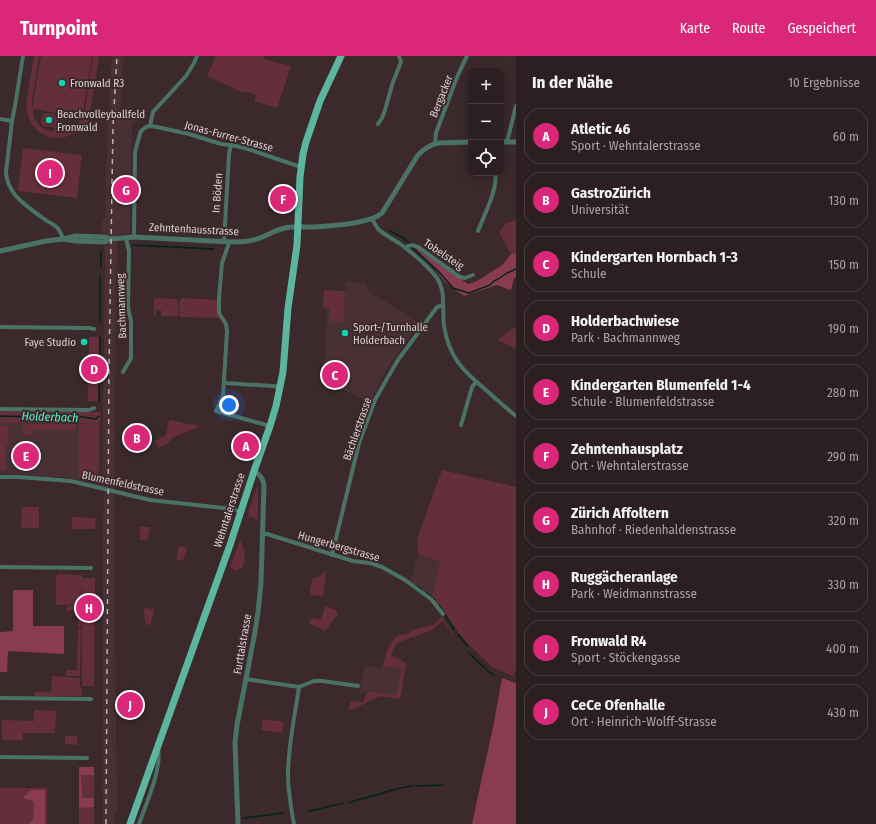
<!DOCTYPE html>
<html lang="de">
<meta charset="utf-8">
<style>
body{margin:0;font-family:"Fira Sans Condensed",sans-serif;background:#34272a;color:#f1f3f6}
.controls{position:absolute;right:12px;top:12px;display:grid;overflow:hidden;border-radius:8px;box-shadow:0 2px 10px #0003}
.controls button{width:36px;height:36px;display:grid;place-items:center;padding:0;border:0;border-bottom:1px solid #483d3f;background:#2c1f21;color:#f1f3f6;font:20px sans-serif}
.you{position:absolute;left:229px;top:349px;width:14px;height:14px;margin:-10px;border:3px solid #fff;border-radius:50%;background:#1a73e8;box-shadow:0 0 0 6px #1a73e833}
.badge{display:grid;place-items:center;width:26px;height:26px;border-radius:50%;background:#db2777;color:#fff;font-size:13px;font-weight:700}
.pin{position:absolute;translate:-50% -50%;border:2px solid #fff;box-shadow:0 1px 4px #0006}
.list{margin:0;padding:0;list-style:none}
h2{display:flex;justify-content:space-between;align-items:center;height:52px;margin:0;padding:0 16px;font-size:17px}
h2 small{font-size:13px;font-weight:400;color:#a6a2a5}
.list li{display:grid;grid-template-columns:26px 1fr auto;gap:12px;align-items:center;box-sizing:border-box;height:56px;margin:0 8px 8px;padding:0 8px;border:1px solid #483d3f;border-radius:16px}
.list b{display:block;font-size:15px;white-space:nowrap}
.list p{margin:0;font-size:13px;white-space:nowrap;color:#a6a2a5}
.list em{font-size:13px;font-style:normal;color:#a6a2a5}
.icon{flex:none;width:22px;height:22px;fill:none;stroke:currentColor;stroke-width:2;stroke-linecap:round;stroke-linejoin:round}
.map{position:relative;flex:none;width:516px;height:768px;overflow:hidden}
header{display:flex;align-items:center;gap:24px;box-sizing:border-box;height:56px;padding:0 20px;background:#db2777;color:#fff}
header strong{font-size:19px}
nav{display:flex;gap:22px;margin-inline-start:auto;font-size:14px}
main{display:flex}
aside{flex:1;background:#2c1f21}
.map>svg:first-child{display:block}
</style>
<header>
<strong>Turnpoint</strong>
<nav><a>Karte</a><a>Route</a><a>Gespeichert</a></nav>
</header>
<main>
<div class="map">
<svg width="516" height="768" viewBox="0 0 516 768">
<rect width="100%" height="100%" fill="#3b292c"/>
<!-- built -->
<g fill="#493034">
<path d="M113 0H124L120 56 136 64 132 69 130 178H117L115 355V435H114V438L117 756H115V768H103V737H102L103 638V464L105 431 102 430 105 188 107 183V177H101L102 162H105L106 134V104L107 103 108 51 111 10Z"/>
<path d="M346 226 366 228 368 235 420 267 394 302 383 320 370 345 335 331 323 330 327 252H323L324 234 345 235Z"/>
<path d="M0 367H100V429L64 421H45L29 419 0 418Z"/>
<path d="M418 498 440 506 432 540 410 525Z"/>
<path d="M389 604 402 612 396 639 366 635 359 639 364 611 370 610 379 613Z"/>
</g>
<!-- green -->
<g fill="#652e3b" fill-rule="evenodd">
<path d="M34 0H39L32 46V53L41 0H92L82 61 85 54 93 0H99L87 75 80 74C56 91 28 79 26 48ZM33 53 56 57 53 76C42 74 32 64 33 53ZM59 57 82 61C77 72 68 77 56 77Z"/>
<path d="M216 0H264L263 3 291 10 277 52 254 45 256 39 245 35 244 37 207 20Z"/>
<path d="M45 57 55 58 53 71 43 70 41 67 43 58Z"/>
<path d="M23 92 82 99 77 142 18 135Z"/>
<path d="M516 164V197L511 198 499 176 506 167Z"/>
<path d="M324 234 345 235 344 266 330 265V251H323Z"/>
<path d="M154 242 177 243 179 260H161V254H156V260H154Z"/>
<path d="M182 242 218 244 221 262 180 261C180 254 176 247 182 242Z"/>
<path d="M516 270V293L498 284Z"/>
<path d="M89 281H100L99 345H88Z"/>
<path d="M0 355 101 356 100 367H0Z"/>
<path d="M169 364 199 370V371L173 381 167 388 157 392 158 388 155 387V385L166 379Z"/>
<path d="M23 368H76V374H31V378H23Z"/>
<path d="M79 368H99L98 426 79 421Z"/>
<path d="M0 370H9L8 389H6V414H0Z"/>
<path d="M442 414 516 431V614L513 620 492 611 464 584 432 540 440 506 418 498 417 483Z"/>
<path d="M257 432 258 433V448L257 465 252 461 247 462 249 456H248L256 433Z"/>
<path d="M22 451H39V472H21Z"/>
<path d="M72 461 96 462 95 473H72Z"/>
<path d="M140 471H150L147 485 140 484Z"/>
<path d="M241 485C244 494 250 513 235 514L230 511 239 487Z"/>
<path d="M179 490 187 492 183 505 176 503Z"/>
<path d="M325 515 326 516 323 540 309 539 312 523 318 521Z"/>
<path d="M58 518 82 519V522H95L94 630H82V527L81 538V548L56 549V521Z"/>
<path d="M81 549V571H78L79 554 67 555V550Z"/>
<path d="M325 550 336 554 338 558 325 575 309 567 312 562 321 564Z"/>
<path d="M144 552 154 553 151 568 145 569Z"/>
<path d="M442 560 460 591 443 565 430 575 397 587 391 599 406 607 400 643 380 640 349 655 350 645 363 646 367 635 396 639 402 612 383 610C386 599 389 582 402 578 403 578 407 578 408 578L415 573 433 569Z"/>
<path d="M78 573H81L80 620H66V614H77Z"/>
<path d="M52 620 80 622V631L82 632V640H35V636H51Z"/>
<path d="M34 654 56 655 55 677H23V684H2V664L34 665Z"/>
<path d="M263 663 284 666 282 677 261 674Z"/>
<path d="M65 680H77V689L65 688Z"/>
<rect x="79" y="711" width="15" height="57"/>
<rect x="0" y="732" width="47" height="36"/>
</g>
<!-- forest -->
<g fill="#893b4f">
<path d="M415 192 468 228 477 225 502 209 511 198 516 197V221L514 222 511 234 497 229 464 240 446 227 433 211 414 193Z"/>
<path d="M13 534H33V570H64V598L8 595 7 616H0V576L13 575Z"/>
<path d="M502 622 516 627V768H472L494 666Z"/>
<path d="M79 711H94V719H81L82 742H94V751L79 752Z"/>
<path d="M32 734H45V768H29L33 763 34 746 30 744 23 742 27 737Z"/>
</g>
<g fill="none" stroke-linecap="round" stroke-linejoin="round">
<!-- stream -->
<g stroke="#00231c" stroke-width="1.5">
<path d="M390 175 404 182 409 187"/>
<path d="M133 189 214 193"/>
<path d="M412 191 439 216 453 232 469 237 490 229 494 225 498 223 507 217 516 213"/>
<path d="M101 210V195"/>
<path d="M100 265V221"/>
<path d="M99 345 100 281"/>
<path d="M0 360 38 361H83L96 363 99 360"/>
<path d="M416 530 421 533"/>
<path d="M425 536 435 544"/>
<path d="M439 549 454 573"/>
<path d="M458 578 468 591"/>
<path d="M469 597 489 616 494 619"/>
<path d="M416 730 443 729"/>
<path d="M349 747C358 743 367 742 376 739 389 735 400 731 413 730"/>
<path d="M308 755 315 754 343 747"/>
<path d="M244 762 283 757"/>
</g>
<!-- minor -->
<g stroke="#4a7267" stroke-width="4">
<path d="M23 0 15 50 12 65 6 116C7 140 30 152 47 165 51 167 57 170 59 174 61 177 62 180 63 183"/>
<path d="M0 63 12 65"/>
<path d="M378 68 382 62 385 54 393 26 401 6 399 0"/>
<path d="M150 70 153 56 186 20 194 7 197 0"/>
<path d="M507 86 516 50"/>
<path d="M435 87 436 77 457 21 467 0"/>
<path d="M372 163C374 166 376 170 378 173 383 178 393 183 399 187 411 196 428 210 437 222 446 235 442 254 444 270 449 301 462 314 486 334 496 343 506 352 516 360"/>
<path d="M478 175C484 159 498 134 495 117"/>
<path d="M134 181 135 96 140 78 141 75 146 71 150 70 157 71 189 78 221 88 236 90 248 93 301 111"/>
<path d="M224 185 229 98 231 89"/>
<path d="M228 186V190L222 207 219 242V257L226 268 227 275 223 340 216 355 270 370"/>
<path d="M405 192C410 188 413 189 418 191L460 221 465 222 473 219"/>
<path d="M0 271 89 272 94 273"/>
<path d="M123 316 131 302V265L128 252 129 195 126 182"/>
<path d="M224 327 273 330 280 331"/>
<path d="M0 353 89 354 94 352"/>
<path d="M461 369 472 331 476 326"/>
<path d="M0 421H19L71 425 150 444 233 453 241 456"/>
<path d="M263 478H267L353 505 370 507 382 511 405 524 431 543 443 558"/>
<path d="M332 499 359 387 375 344 388 321 398 304 437 251 443 249"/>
<path d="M0 511 91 512"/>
<path d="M246 623 299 631 314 625H322L358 630"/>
<path d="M0 642 91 643"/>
<path d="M0 701 87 702"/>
<path d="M139 768C146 748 162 713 158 693"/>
<path d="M294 768C291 752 288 735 288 718 288 689 295 660 299 631"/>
</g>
<!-- tertiary -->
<g stroke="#4a7267" stroke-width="5">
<path d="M501 86H516"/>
<path d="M63 183 76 185 104 186 111 183 134 181 232 186C240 186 249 186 257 183 267 180 275 174 285 172 294 170 304 171 313 171 330 170 370 168 382 157L418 99C424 93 430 88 439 87L471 86"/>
<path d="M0 195 46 185 63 183 76 180 105 181 111 183"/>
<path d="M238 768 235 686 237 669 255 576 258 556 261 527 264 429C263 422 260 419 254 415"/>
</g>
<!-- primary -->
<path stroke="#5cb59f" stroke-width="7" d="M130 768 230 489 254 415 270 370 276 350 283 316 288 252 297 189 300 121 303 98 306 86 320 45 341 0"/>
<!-- rail -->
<path stroke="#bfb1b4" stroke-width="1.5" stroke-dasharray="5 5" stroke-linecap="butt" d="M106 768 109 311 113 69 117 0"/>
</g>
<!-- markers -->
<g fill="#14d5b3" stroke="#3b292c" stroke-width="1.5">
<circle cx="62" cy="27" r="4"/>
<circle cx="49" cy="64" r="4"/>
<circle cx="345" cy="277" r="4"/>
<circle cx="84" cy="286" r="4"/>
</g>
<g text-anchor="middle" stroke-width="4" stroke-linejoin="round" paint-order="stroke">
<!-- poi labels -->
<g font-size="11" fill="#dbcfd1" stroke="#3b292c" text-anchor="start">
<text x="70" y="31">Fronwald R3</text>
<text x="57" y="62">Beachvolleyballfeld<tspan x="57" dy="13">Fronwald</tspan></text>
<text x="353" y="275">Sport-/Turnhalle<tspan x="353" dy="13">Holderbach</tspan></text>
<text x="76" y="290" text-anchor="end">Faye Studio</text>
</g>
<!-- street labels -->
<g font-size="11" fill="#dbcfd1" stroke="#3b292c">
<text transform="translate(441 40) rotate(-68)" y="4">Bergacker</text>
<text transform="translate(229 80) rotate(15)" y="4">Jonas-Furrer-Strasse</text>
<text transform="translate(217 137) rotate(-86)" y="4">In Böden</text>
<text transform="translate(194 173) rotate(3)" y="4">Zehntenhausstrasse</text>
<text transform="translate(444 198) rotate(34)" y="4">Tobelsteig</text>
<text transform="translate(121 250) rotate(-92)" y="4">Bachmannweg</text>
<text transform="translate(357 373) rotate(-71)" y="4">Bächlerstrasse</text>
<text transform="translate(123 427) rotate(12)" y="4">Blumenfeldstrasse</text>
<text transform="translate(229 454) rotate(-72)" y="4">Wehntalerstrasse</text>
<text transform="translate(339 490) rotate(16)" y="4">Hungerbergstrasse</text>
<text transform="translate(242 588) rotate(-80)" y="4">Furttalstrasse</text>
</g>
<!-- water labels -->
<g font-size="12" font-style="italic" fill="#55f0cf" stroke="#3b292c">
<text transform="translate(50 361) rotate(2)" y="4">Holderbach</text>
</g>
</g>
</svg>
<div class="controls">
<button>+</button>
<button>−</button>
<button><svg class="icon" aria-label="locate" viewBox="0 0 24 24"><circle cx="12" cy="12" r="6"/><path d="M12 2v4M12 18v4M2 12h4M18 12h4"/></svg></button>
</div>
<div class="you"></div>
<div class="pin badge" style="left:246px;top:390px">A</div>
<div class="pin badge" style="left:137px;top:382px">B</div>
<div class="pin badge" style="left:335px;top:319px">C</div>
<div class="pin badge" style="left:94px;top:313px">D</div>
<div class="pin badge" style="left:26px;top:400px">E</div>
<div class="pin badge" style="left:283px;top:143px">F</div>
<div class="pin badge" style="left:126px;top:134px">G</div>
<div class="pin badge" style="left:89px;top:552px">H</div>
<div class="pin badge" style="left:50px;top:117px">I</div>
<div class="pin badge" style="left:130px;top:649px">J</div>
</div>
<aside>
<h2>In der Nähe<small>10 Ergebnisse</small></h2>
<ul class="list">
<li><span class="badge">A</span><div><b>Atletic 46</b><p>Sport · Wehntalerstrasse</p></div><em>60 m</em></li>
<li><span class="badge">B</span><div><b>GastroZürich</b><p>Universität</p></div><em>130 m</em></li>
<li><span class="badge">C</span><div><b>Kindergarten Hornbach 1-3</b><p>Schule</p></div><em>150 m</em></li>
<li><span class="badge">D</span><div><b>Holderbachwiese</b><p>Park · Bachmannweg</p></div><em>190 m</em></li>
<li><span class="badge">E</span><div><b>Kindergarten Blumenfeld 1-4</b><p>Schule · Blumenfeldstrasse</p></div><em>280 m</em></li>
<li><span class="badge">F</span><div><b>Zehntenhausplatz</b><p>Ort · Wehntalerstrasse</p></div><em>290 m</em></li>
<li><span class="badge">G</span><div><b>Zürich Affoltern</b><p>Bahnhof · Riedenhaldenstrasse</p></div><em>320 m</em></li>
<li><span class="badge">H</span><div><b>Ruggächeranlage</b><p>Park · Weidmannstrasse</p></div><em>330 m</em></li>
<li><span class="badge">I</span><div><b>Fronwald R4</b><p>Sport · Stöckengasse</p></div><em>400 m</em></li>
<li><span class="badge">J</span><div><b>CeCe Ofenhalle</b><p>Ort · Heinrich-Wolff-Strasse</p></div><em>430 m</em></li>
</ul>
</aside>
</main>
